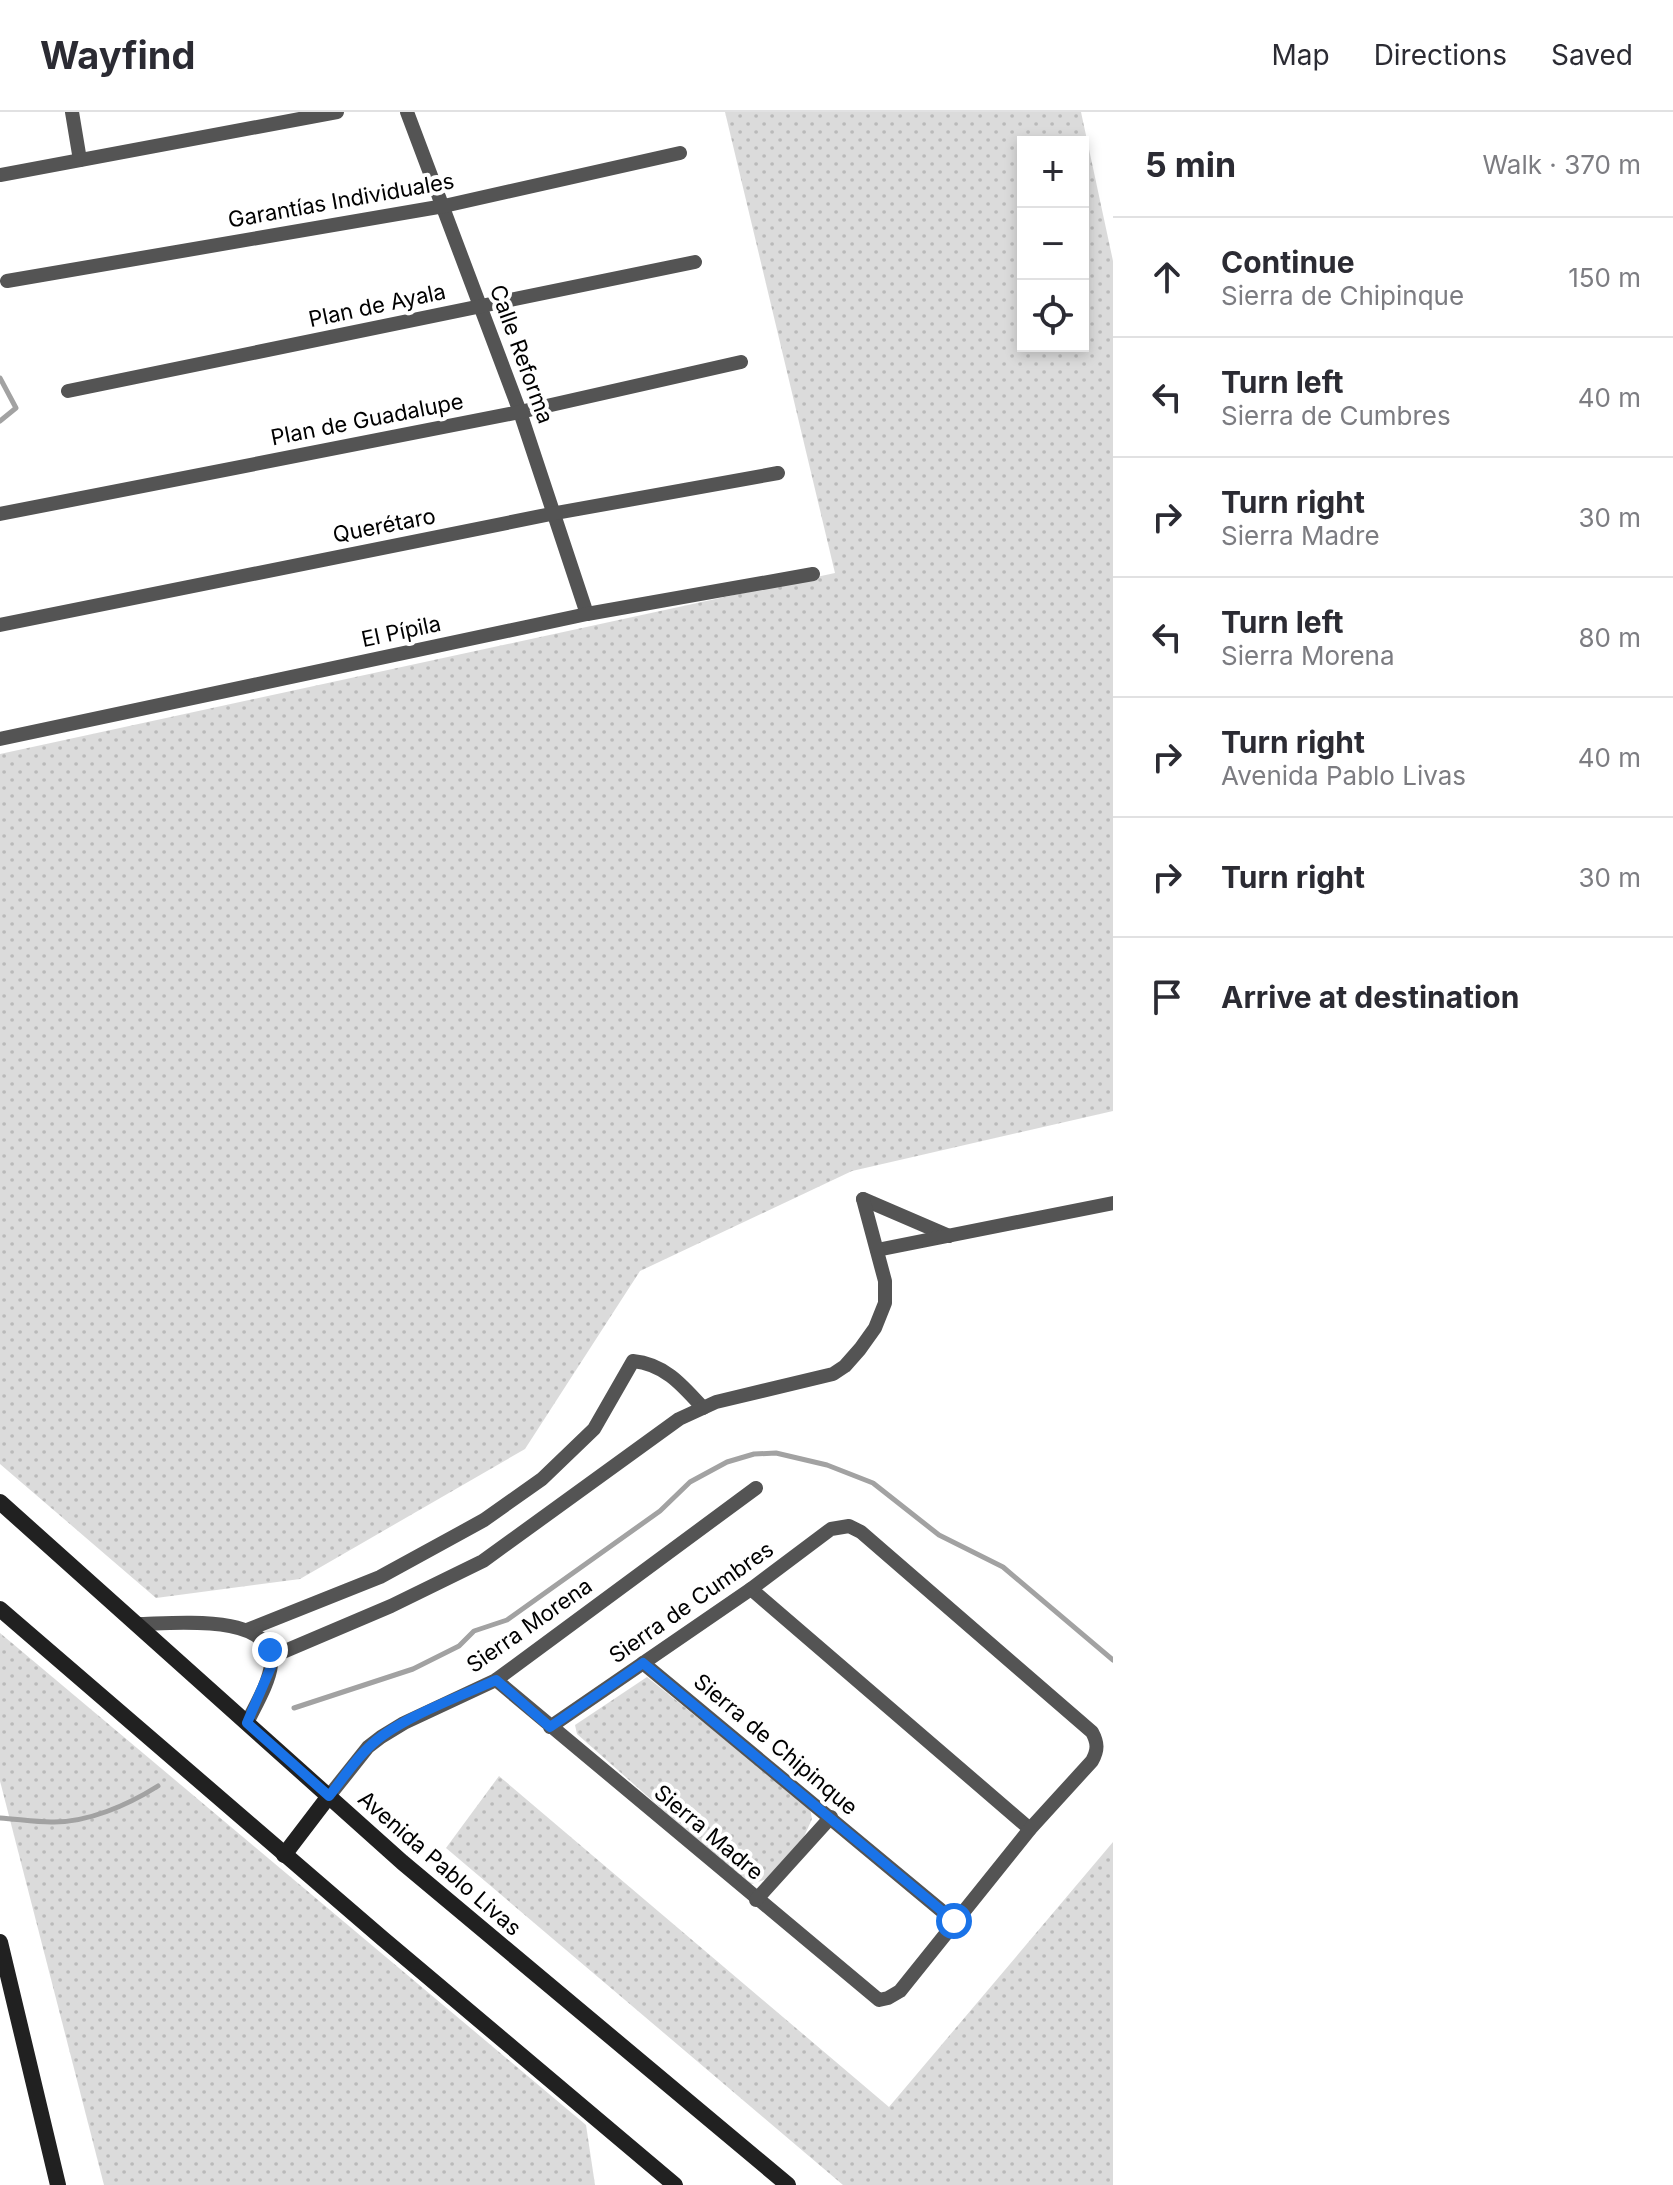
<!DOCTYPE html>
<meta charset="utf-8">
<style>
body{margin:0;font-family:Inter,sans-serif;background:#f7f7f7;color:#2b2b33}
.controls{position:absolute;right:24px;top:24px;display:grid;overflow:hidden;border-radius:0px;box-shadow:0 4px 12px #0003}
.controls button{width:72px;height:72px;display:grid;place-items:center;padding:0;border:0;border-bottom:2px solid #e1e1e2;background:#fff;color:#2b2b33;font:40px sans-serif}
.stop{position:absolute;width:24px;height:24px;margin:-18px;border:6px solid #1a73e8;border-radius:50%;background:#fff}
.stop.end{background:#1a73e8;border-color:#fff;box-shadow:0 2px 8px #0008}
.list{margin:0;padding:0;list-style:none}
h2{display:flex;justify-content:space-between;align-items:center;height:104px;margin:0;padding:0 32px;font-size:34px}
h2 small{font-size:26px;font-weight:400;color:#7c7c81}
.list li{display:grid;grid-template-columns:52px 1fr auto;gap:24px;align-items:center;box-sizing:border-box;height:120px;padding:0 32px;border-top:2px solid #e1e1e2}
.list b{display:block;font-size:30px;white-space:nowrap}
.list p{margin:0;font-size:26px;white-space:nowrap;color:#7c7c81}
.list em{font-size:26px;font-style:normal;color:#7c7c81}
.icon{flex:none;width:44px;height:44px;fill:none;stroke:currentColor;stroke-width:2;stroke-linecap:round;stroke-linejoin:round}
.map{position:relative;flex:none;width:1113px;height:2073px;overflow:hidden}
header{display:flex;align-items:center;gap:48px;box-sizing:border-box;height:112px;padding:0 40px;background:#fff;border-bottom:2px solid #e1e1e2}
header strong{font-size:38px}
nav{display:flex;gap:44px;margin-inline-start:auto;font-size:28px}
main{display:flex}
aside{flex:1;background:#fff}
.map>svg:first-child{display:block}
</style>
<header>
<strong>Wayfind</strong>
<nav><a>Map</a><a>Directions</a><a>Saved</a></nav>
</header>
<main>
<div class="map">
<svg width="1113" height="2073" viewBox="0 0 1113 2073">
<defs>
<pattern id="grass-dots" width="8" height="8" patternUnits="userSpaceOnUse" patternTransform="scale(2)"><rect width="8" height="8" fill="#dbdbdb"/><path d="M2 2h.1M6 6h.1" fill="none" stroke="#bababa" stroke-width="1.8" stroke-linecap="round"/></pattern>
</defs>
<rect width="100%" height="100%" fill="#fff"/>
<!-- grass -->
<g fill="url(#grass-dots)" fill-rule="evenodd">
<path d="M725 0H1081L1113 149V999L852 1059 640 1159 525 1337 300 1467 156 1486 0 1352V642L835 461ZM1023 30H1083V234H1023Z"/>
<path d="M0 1521 586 2013 595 2073H104L0 1669Z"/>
<path d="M647 1565 810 1696 812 1707 802 1729 767 1767 748 1773 577 1622 575 1613Z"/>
<path d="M499 1664 889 1995 1113 1730V2073H843L446 1736Z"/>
</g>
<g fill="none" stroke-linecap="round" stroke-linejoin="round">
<!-- stream -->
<g stroke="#a2a2a2" stroke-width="5">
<path d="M0 266 16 296 0 309"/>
<path d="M294 1596 413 1557 459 1534 474 1519 507 1508 660 1399 690 1370 727 1350 754 1342 776 1341 827 1353 873 1371 939 1423 1003 1455 1113 1548"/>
<path d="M0 1706C17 1707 34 1710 51 1710 87 1711 128 1693 158 1674"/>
</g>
<!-- street -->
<g stroke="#545454" stroke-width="14">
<path d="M72 0 80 48"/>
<path d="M407 0 520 300 587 502"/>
<path d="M0 63 337 0"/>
<path d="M7 169 444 94 680 41"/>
<path d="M68 279 695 150"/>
<path d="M0 402 520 300 741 250"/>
<path d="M0 513 556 401 778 361"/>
<path d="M0 627 587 502 813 462"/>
<path d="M863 1087 949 1124"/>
<path d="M877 1138 1113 1091"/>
<path d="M751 1477 1030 1717"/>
<path d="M137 1512C170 1512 276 1499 271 1553 269 1571 255 1594 247 1611"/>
<path d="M247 1518 380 1465 484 1408 542 1367 594 1317 633 1249C665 1252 683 1274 703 1296"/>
<path d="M271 1545 391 1494 483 1449 679 1307 716 1290 833 1262 845 1254 860 1237 875 1216 885 1191V1169L863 1087"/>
<path d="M643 1551 954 1809"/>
<path d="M496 1568 879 1888 888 1886 900 1879 1030 1717 1092 1649C1098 1638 1098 1631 1092 1620L861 1420 849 1414 831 1417 751 1477 550 1615"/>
<path d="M329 1684 368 1635 381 1625 404 1611 496 1568 756 1376"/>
<path d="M756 1788 831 1705"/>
</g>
<!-- secondary -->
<g stroke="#212121" stroke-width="16">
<path d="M0 1390 402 1750 788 2073"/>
<path d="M0 1497 382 1826 675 2073"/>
<path d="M284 1743 329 1684"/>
<path d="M0 1830 58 2073"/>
</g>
</g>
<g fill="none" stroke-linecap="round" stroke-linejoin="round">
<!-- route -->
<path stroke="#1a73e8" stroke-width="10" d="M270 1538 271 1555 247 1611 329 1684C342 1668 354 1649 369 1635 397 1607 459 1585 496 1568L550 1615 643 1551 954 1809"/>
</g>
<g text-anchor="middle" stroke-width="8" stroke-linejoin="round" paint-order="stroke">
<!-- street labels -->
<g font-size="22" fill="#000" stroke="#fff">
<text transform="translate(341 88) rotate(-10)" y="8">Garantías Individuales</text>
<text transform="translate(377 193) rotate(-12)" y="8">Plan de Ayala</text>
<text transform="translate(522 242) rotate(70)" y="8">Calle Reforma</text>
<text transform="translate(367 307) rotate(-11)" y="8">Plan de Guadalupe</text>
<text transform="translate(384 413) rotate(-11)" y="8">Querétaro</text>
<text transform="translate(401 519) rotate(-12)" y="8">El Pípila</text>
<text transform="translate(691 1490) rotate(-35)" y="8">Sierra de Cumbres</text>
<text transform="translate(529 1513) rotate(-35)" y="8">Sierra Morena</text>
<text transform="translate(776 1632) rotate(40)" y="8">Sierra de Chipinque</text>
<text transform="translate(709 1720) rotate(40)" y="8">Sierra Madre</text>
<text transform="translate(440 1751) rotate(41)" y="8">Avenida Pablo Livas</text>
</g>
</g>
</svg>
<div class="controls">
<button>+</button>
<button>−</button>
<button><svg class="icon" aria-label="locate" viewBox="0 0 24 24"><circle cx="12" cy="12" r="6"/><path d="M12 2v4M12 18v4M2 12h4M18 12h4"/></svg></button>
</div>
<div class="stop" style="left:954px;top:1809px"></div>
<div class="stop end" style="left:270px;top:1538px"></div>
</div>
<aside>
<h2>5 min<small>Walk · 370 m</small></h2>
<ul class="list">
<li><svg class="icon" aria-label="ahead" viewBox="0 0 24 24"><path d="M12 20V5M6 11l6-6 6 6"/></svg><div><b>Continue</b><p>Sierra de Chipinque</p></div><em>150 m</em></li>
<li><svg class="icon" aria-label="left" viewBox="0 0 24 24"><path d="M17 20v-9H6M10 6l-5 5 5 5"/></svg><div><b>Turn left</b><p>Sierra de Cumbres</p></div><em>40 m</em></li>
<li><svg class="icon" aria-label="right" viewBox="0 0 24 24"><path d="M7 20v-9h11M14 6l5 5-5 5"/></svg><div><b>Turn right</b><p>Sierra Madre</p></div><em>30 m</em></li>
<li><svg class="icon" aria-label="left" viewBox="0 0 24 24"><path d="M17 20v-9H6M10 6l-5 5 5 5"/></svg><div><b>Turn left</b><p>Sierra Morena</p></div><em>80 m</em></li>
<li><svg class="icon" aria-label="right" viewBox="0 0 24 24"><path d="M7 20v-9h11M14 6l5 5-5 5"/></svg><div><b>Turn right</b><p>Avenida Pablo Livas</p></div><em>40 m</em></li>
<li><svg class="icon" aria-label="right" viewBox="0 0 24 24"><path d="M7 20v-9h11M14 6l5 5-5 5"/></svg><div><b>Turn right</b></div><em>30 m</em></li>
<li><svg class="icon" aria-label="arrive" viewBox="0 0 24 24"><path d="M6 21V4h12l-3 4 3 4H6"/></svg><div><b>Arrive at destination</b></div></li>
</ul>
</aside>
</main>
